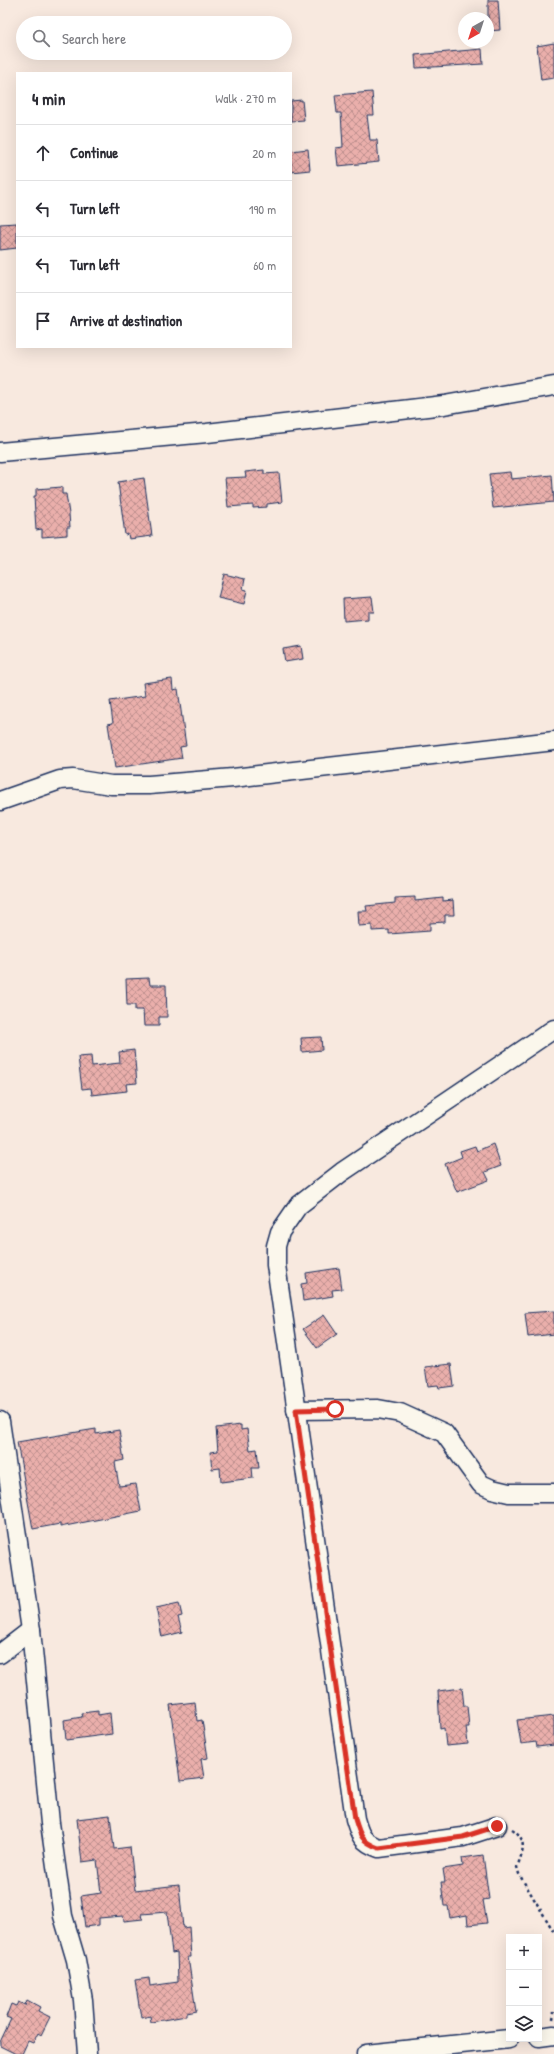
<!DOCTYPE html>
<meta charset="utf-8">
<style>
body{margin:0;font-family:"Patrick Hand",sans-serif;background:#f2f2f3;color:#2b2b33}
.controls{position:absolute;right:12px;bottom:12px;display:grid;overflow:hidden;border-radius:0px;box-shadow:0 4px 16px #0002}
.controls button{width:36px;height:36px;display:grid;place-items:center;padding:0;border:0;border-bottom:1px solid #e1e1e2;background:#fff;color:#2b2b33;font:20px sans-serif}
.compass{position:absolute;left:458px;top:12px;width:36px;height:36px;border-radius:50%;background:#fff;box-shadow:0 4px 16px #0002;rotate:219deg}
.stop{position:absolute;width:12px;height:12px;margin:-9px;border:3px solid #d93025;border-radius:50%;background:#fff}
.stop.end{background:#d93025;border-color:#fff;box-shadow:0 1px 4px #0008}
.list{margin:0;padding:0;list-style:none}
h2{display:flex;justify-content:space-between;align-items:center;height:52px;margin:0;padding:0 16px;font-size:17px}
h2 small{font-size:13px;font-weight:400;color:#7c7c81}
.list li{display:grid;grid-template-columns:26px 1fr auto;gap:12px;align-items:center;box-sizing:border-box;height:56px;padding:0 16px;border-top:1px solid #e1e1e2}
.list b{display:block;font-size:15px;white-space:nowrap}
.list em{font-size:13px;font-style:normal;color:#7c7c81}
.icon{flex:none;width:22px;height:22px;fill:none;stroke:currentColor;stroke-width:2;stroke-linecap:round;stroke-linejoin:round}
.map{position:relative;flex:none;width:554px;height:2054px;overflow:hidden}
.search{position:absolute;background:#fff;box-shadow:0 4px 16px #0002;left:16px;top:16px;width:276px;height:44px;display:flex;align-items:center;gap:10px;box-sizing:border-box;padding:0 14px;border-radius:22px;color:#7c7c81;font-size:15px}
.panel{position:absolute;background:#fff;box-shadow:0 4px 16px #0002;left:16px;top:72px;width:276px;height:276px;border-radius:0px}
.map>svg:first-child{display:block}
</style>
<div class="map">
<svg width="554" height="2054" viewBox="0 0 554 2054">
<defs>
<pattern id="building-cross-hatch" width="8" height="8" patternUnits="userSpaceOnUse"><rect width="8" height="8" fill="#eaafab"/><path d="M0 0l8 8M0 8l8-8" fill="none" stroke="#bd8f8e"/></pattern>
</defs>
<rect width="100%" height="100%" fill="#f8e9df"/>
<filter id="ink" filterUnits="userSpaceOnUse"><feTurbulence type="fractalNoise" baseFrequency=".025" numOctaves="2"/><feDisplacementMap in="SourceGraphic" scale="8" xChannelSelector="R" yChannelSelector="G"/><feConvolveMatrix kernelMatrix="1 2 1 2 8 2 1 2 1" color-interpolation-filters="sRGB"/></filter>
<g filter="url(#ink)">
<!-- building -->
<g fill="url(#building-cross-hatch)" stroke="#1b2f5e">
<path d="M488 0H498L500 30 488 31Z"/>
<path d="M554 43V78L541 80 537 46Z"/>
<path d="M482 49 483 64 416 68 415 55Z"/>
<path d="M372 92 374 115H367L370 140H377L379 162 338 166 336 148 343 147 341 113H337L335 95Z"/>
<path d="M302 100 304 120 291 121V101Z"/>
<path d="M308 149 310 170 291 172V151Z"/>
<path d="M17 223V248L0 250V224Z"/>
<path d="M264 470V474L279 473 282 502 267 504V507L253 508V505L228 507 225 478 246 477 245 472Z"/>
<path d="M510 472 511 479 552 475 554 502 493 508 489 474Z"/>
<path d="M144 478 152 536 129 539 128 534 125 535 118 482Z"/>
<path d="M62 487V494H66L69 514 70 527H67V535L42 537V529L36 530 34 496H36V489Z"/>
<path d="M224 574 245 579 243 589 247 590 244 604 218 598Z"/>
<path d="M372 597 374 612H368V619L344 621 343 599Z"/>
<path d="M301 646 303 659 285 662 283 649Z"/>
<path d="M172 679 173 690 178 689 183 725 186 746 180 747 182 758 115 768 108 724 113 723 110 701 145 696 143 683Z"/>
<path d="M415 897V901L443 898V901L453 900 454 915H445V922L430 923V931L389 934V930L372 931V925L359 926 358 911H367L366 906 395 903V898Z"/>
<path d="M149 978 150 985H166L167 1017H159V1026H144L143 1010H135V1005H127L126 979Z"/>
<path d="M321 1037 322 1050 302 1052 301 1038Z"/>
<path d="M134 1050 137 1083 126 1084 127 1091 92 1095 91 1088 82 1089 78 1057 91 1056 92 1066 120 1063 119 1052Z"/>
<path d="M493 1144 501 1166 485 1172 489 1180 457 1192 445 1164 462 1157 460 1151 475 1146 477 1151Z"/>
<path d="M339 1268 342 1289 332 1290 333 1296 303 1301 301 1284 307 1283 306 1273Z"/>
<path d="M554 1311V1334L528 1337 525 1313Z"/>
<path d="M324 1315 337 1334 317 1348 303 1329Z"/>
<path d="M451 1364 454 1386 439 1388 438 1385 428 1386 425 1367Z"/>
<path d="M241 1425V1430L247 1429 250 1450 257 1449 259 1468H252L253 1478 221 1482 220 1468 212 1469 210 1452 218 1451 216 1428Z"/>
<path d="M96 1429V1434L119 1430 124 1460 115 1462 119 1486 136 1484 141 1511 60 1527V1524L33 1529 17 1442Z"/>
<path d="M179 1603 182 1616 178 1617 182 1632 162 1637 156 1608Z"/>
<path d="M462 1688 464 1706H467L469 1727H466L468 1744 446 1746 444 1728 440 1729 438 1691Z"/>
<path d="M195 1702 197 1721 202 1720 208 1758 201 1759 204 1778 180 1781 170 1705Z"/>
<path d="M98 1711V1715L110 1713 112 1734 66 1740 64 1720 82 1717 81 1713Z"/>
<path d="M554 1716V1745L537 1747 536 1742 521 1744 517 1720Z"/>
<path d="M110 1815 114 1849 130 1847 135 1890 179 1885 183 1928 189 1927 191 1957H188L196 2011 186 2013V2016L151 2022 150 2016 141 2018 135 1980 149 1978 150 1986 178 1982 177 1952 172 1953 167 1912 142 1914 143 1919 124 1921 123 1916 99 1918V1925L85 1927 81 1896 101 1893 97 1860 82 1862 77 1819Z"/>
<path d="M483 1855 489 1899 483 1900 487 1923 468 1925 467 1915 450 1918 448 1906H444L441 1882H445L443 1869 463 1866 462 1858Z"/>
<path d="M27 2000 40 2007 38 2011 50 2017 41 2035 38 2033 33 2043 28 2041 22 2054H16L0 2046V2042L11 2019 6 2017 11 2004 16 2006 18 2002 25 2005Z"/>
</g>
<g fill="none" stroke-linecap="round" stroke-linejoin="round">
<defs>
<g id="street">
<path d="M0 452 207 433 444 405 554 386"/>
<path d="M0 801 60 780 73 779 111 785H149L233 778 554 741"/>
<path d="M296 1410 378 1409 400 1413 444 1433 481 1484 492 1489 509 1493H554"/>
<path d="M0 1421 31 1630 50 1823 63 1916 76 1960 83 2000 87 2054"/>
<path d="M0 1654 31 1630"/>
<path d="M497 1826 463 1837 379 1848C362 1842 360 1836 355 1819L276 1265V1246L280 1232 298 1206 342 1172 554 1029"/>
<path d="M539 2037 554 2035"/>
<path d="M366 2054 509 2039"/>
</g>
</defs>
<!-- street casing -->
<use href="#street" stroke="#1b2f5e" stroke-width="21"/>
<!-- path -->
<g stroke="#1b2f5e" stroke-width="2.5" stroke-dasharray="3 3" stroke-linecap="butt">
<path d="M512 1829C528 1839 523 1852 517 1867L519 1874 554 1932"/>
<path d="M553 2019 554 2012"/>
</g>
<!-- street -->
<use href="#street" stroke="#fbf7ec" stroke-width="18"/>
</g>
</g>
<g fill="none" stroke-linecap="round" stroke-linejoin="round" filter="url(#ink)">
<!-- route -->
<path stroke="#d93025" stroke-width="5" d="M335 1409 296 1410 355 1819C360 1836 362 1842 379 1848L463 1837 497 1826"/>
</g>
</svg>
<div class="controls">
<button>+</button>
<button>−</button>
<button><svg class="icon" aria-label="layers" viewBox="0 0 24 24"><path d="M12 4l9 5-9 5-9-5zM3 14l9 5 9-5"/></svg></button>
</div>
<svg class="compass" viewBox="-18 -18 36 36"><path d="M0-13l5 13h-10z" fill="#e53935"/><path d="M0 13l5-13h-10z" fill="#7c7c81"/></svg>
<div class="stop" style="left:335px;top:1409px"></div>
<div class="stop end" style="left:497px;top:1826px"></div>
<div class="search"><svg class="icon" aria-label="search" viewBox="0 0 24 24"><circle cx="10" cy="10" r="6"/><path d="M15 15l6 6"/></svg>Search here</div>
<section class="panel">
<h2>4 min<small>Walk · 270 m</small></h2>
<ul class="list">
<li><svg class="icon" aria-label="ahead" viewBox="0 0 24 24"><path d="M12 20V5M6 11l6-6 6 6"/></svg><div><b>Continue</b></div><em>20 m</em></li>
<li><svg class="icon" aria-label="left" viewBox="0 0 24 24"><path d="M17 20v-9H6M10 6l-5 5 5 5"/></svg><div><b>Turn left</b></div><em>190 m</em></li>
<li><svg class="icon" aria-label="left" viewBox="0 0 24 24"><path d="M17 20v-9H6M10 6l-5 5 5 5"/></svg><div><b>Turn left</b></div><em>60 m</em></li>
<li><svg class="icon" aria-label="arrive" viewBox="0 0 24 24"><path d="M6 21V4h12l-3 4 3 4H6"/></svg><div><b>Arrive at destination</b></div></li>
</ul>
</section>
</div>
